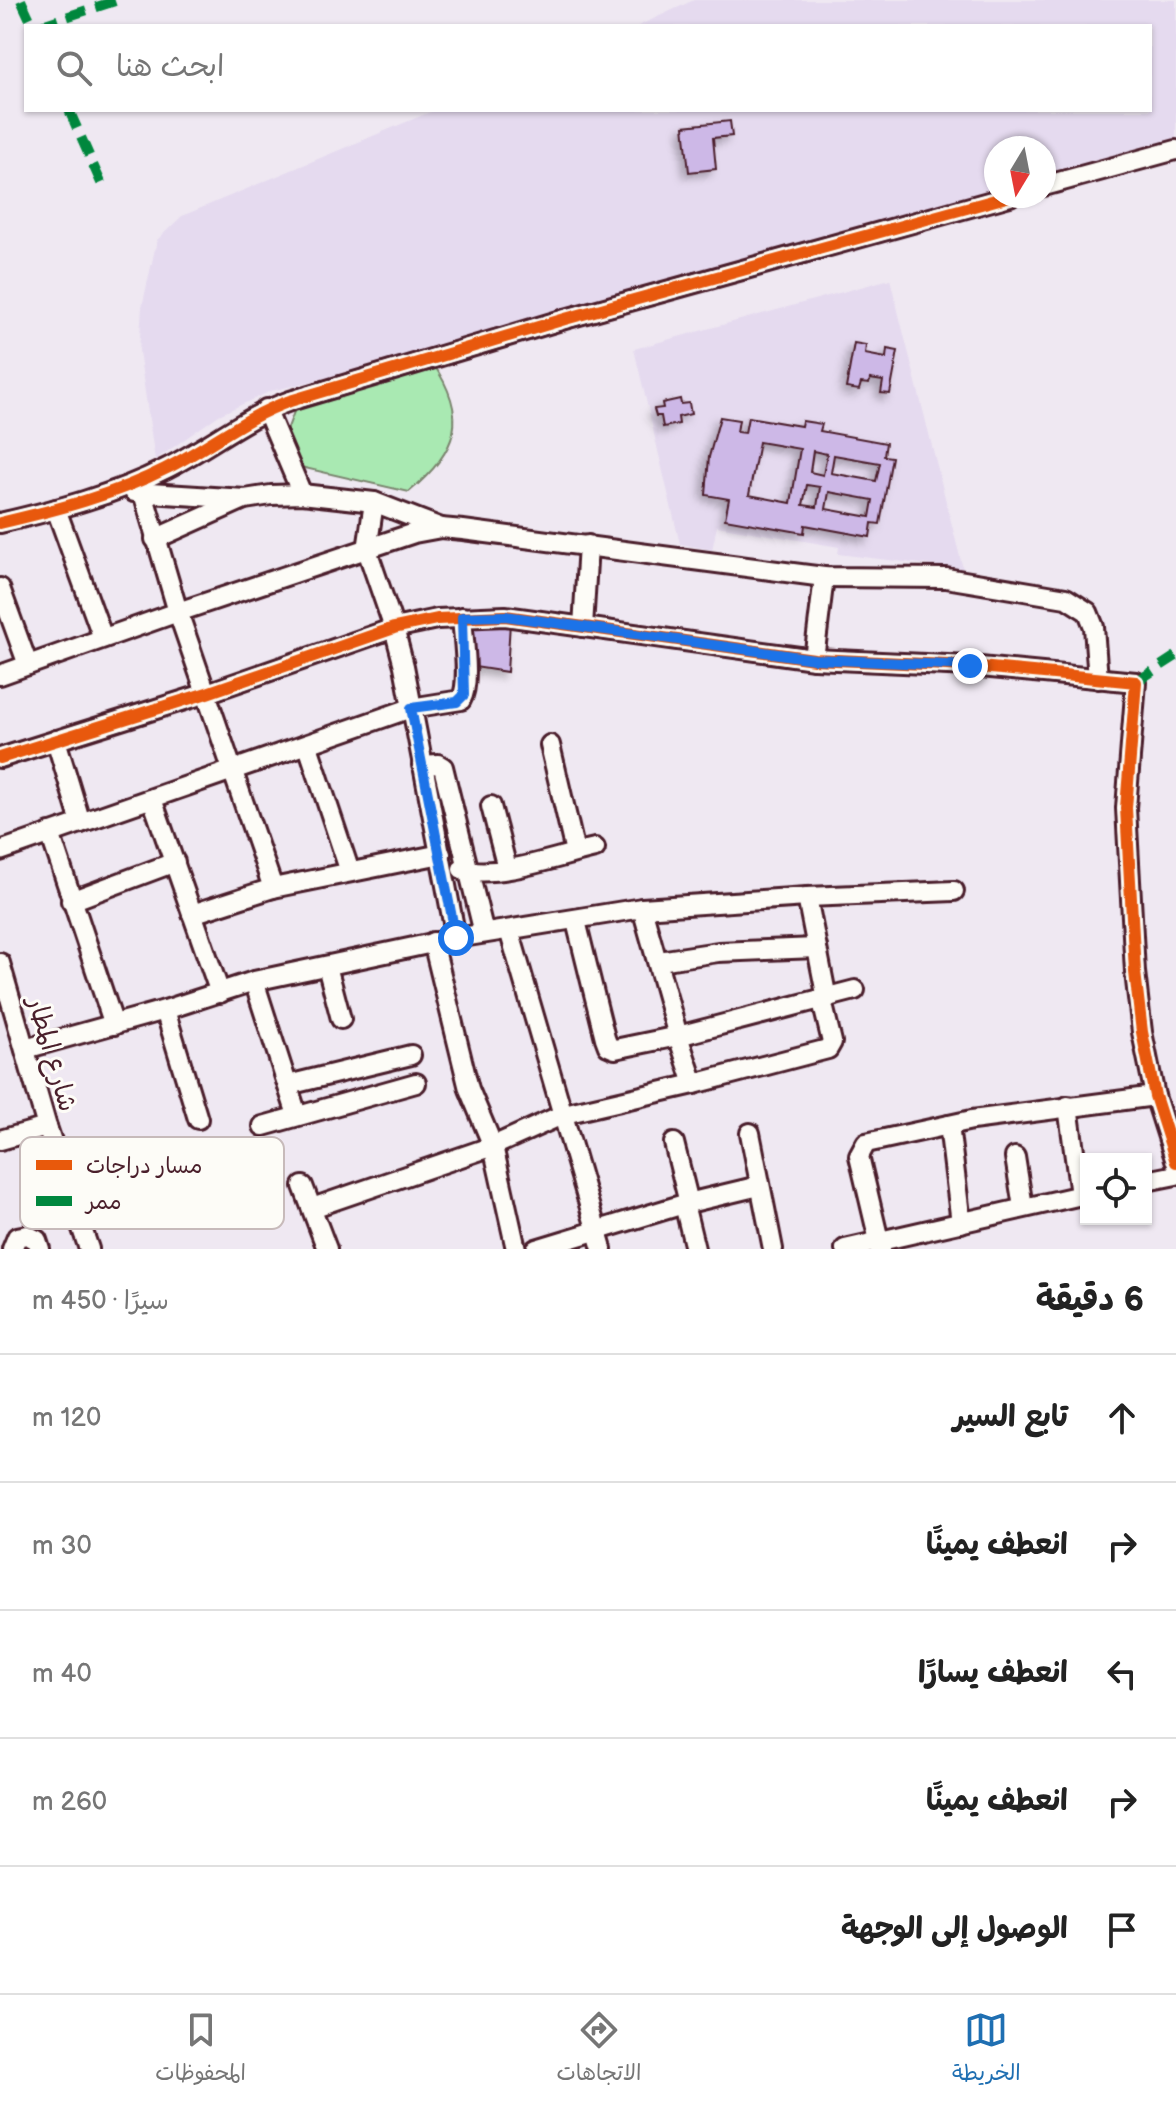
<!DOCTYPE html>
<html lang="ar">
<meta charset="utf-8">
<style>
body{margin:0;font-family:"Balsamiq Sans","Playpen Sans Arabic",sans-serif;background:#f2f2f2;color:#222;direction:rtl}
.controls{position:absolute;right:24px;bottom:24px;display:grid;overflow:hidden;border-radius:0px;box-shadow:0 2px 6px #0004}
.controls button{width:72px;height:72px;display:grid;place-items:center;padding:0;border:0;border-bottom:2px solid #e0e0e0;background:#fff;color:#222;font:40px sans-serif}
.compass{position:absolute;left:984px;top:136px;width:72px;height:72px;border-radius:50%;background:#fff;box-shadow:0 2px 6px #0004;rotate:190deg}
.stop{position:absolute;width:24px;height:24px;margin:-18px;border:6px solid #1a73e8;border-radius:50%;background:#fff}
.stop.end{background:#1a73e8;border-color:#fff;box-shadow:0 2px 8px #0008}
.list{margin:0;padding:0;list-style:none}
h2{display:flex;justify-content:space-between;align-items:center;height:104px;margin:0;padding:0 32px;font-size:34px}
h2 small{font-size:26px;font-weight:400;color:#767676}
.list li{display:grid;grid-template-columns:52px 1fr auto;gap:24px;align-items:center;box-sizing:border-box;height:128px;padding:0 32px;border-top:2px solid #e0e0e0}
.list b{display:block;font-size:30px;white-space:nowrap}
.list em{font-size:26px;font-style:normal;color:#767676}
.icon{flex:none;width:44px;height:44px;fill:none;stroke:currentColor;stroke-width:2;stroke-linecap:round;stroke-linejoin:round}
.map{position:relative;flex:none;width:1176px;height:1249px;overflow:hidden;direction:ltr}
.search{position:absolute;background:#fff;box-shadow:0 2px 6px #0004;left:24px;right:24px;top:24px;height:88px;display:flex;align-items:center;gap:20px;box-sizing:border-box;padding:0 28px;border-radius:0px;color:#767676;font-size:30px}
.sheet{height:744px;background:#fff}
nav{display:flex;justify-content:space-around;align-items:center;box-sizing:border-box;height:112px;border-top:2px solid #e0e0e0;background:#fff;font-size:22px;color:#767676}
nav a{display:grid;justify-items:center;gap:4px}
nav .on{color:#1f6fb2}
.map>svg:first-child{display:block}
</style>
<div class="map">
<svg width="1176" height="1249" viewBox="0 0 1176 1249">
<defs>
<filter id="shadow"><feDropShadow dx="-5" dy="5" stdDeviation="4" flood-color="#0004"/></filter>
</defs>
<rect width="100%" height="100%" fill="#efe8f2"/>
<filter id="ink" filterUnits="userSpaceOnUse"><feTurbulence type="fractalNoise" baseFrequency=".0125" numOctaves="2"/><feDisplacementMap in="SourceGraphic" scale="16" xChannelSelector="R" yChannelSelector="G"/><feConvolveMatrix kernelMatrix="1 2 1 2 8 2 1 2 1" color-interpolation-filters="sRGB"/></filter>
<g filter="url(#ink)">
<!-- built -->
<g fill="#e5daef">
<path d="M694 0H1176V146L1044 180V148H996V193L351 372 271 391 219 415 155 460 139 351 142 307 157 240 182 216 435 110H1150V26H638Z"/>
<path d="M890 279 963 569 838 554 839 547 717 526 712 550 680 544 634 349Z"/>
</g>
<!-- green -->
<path fill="#a9e9b2" stroke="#7a846e" stroke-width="2" d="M432 362C470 417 458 451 409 492L296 466 286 433 295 409 338 398 343 388Z"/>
<!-- building -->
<g fill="#cdb8e7" stroke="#4a1f2b" stroke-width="2" fill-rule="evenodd" filter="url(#shadow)">
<path d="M730 121 732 136 713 138 716 169 689 172 684 126Z"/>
<path d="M854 343 866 345 865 354 886 358 887 349 898 351 890 394 881 393 883 381 870 379 869 384 861 383 859 390 846 388Z"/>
<path d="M680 399 681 404 689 403 691 414 678 417 679 424 663 427 661 416H656L654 409 663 408 662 403Z"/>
<path d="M720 417 739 420 737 432 745 433 748 417 801 426 802 421 822 424 820 431 886 443 884 456 892 457 880 524 872 523 870 537 805 525 804 533 725 519 729 499 706 495 709 457ZM759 442 800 449 791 503 749 495ZM813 451 827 454 823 475 810 472ZM834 455 880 463 876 481 831 473ZM807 485 820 487 817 507 803 505ZM829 492 873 500 870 517 826 509Z"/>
<path d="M466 618 510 622 507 672 468 666Z"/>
</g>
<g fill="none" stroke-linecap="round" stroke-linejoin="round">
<defs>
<g id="minor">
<path d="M1044 186 1176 150"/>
<path d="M266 409 302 494"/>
<path d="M134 492 245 499 271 495 302 494 374 502 441 528"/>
<path d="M143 493 178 612 273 888"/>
<path d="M374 502 367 550 394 628 404 666 456 938"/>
<path d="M56 509 103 638"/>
<path d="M0 523C56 510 114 495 165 469 208 448 244 417 290 401L565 319 1010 196"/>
<path d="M155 539 242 500"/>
<path d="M0 588 28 665"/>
<path d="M583 627 588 545"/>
<path d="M814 659 824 577"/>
<path d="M0 675 178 612 414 533 441 528 463 530 824 577 946 578 1066 598 1088 612 1094 627 1098 679"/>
<path d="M56 740 81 823"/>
<path d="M550 745 575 852"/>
<path d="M308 746 350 872"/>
<path d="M0 758 207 693 394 628 437 619 505 616 814 659 970 666 1136 682 1126 808 1135 972 1142 1032 1155 1096 1176 1162"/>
<path d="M422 765 438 764 443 767 484 933"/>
<path d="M152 799 220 993"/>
<path d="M491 806 507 868"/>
<path d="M50 833 114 1025"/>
<path d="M0 851 411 708 461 700C471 683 463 637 462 617"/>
<path d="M462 869C498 879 558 856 595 848"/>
<path d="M807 897 827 999"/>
<path d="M71 901 175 862"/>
<path d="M642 908 678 1036 694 1084"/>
<path d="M192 914 273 888 441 854"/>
<path d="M576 921 605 1038 608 1046 615 1049 678 1036 855 990"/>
<path d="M509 930 602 1249"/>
<path d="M433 942 469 1089 493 1146 516 1249"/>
<path d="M659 961 718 952 817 948"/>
<path d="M0 963 47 1127 89 1249"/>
<path d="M327 966 341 1019"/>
<path d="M254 981 297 1115"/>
<path d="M165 1010 198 1119"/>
<path d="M25 1049 165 1010 254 981 456 938 642 908 807 897 954 891"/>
<path d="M288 1085 411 1055"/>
<path d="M1068 1106 1080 1195"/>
<path d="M949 1125 961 1223"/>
<path d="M263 1126 416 1083"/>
<path d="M750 1133 773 1249"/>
<path d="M0 1140 47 1127"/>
<path d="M674 1143 689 1203"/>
<path d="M1015 1157 1023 1207"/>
<path d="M1146 1181 1176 1175"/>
<path d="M303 1186 327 1249"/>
<path d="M684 1204 695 1249"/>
<path d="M312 1208 493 1146 564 1114 694 1084 828 1049 832 1042 822 1001"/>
<path d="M12 1249 17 1237 27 1235 37 1240 40 1249"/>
<path d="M536 1249 684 1204 759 1186"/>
<path d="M845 1249 1086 1194"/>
<path d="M881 1249 859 1156 866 1143 972 1120 1155 1096"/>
</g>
</defs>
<!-- minor casing -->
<use href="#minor" stroke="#4a1f2b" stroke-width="24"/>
<!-- minor -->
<use href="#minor" stroke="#fdfcf7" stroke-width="18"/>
<!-- quiet -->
<g stroke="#00873e" stroke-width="10" stroke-dasharray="20 10" stroke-linecap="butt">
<path d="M21 0 33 26"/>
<path d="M39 26 118 0"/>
<path d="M69 110 102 185"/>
<path d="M1136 682 1176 656"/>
</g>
<defs>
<g id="cycleway">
<path d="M0 523C56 510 114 495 165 469 208 448 244 417 290 401L565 319 1010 196"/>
<path d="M0 758 207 693 394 628 437 619 505 616 814 659 970 666 1136 682 1126 808 1135 972 1142 1032 1155 1096 1176 1162"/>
</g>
</defs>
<!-- cycleway casing -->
<use href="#cycleway" stroke="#fdfcf7" stroke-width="17"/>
<!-- cycleway -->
<use href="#cycleway" stroke="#e8590c" stroke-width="12"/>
</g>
</g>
<g fill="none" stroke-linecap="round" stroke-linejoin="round" filter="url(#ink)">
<!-- route -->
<path stroke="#1a73e8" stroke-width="10" d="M456 938 411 708 457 702 464 695 462 617 505 616 814 659 970 666"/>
</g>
<g text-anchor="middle" stroke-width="6" stroke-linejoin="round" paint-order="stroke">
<!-- street labels -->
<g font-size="26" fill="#4a1f2b" stroke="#fdfcf7">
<text transform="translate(53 1054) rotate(74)" y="9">شارع المطار</text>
</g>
</g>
<!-- legend -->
<rect x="20" y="1137" width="264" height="92" rx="12" fill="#fdfcf7" stroke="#c7baba" stroke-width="2"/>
<rect x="36" y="1160" width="36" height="10" fill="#e8590c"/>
<rect x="36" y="1196" width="36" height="10" fill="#00873e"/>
<g font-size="22" fill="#4a1f2b">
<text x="86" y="1173">مسار دراجات</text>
<text x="86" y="1209">ممر</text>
</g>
</svg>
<div class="controls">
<button><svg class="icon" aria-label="locate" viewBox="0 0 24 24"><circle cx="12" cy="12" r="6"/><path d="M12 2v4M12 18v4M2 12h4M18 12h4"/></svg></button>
</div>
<svg class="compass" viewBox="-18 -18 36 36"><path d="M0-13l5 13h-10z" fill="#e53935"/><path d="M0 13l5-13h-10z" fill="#767676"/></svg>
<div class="stop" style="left:456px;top:938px"></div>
<div class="stop end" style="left:970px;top:666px"></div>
<div class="search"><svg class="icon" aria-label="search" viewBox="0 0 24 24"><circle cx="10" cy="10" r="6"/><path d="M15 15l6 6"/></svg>ابحث هنا</div>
</div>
<section class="sheet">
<h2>6 دقيقة<small>سيرًا · 450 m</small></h2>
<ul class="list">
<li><svg class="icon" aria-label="ahead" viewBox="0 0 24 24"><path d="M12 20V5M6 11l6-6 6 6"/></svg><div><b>تابع السير</b></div><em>120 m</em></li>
<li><svg class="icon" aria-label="right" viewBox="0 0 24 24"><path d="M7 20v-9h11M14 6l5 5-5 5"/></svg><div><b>انعطف يمينًا</b></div><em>30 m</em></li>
<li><svg class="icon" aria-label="left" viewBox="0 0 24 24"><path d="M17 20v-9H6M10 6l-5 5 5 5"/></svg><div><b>انعطف يسارًا</b></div><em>40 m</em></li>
<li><svg class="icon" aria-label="right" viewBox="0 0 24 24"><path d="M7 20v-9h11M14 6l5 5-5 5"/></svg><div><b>انعطف يمينًا</b></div><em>260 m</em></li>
<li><svg class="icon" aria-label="arrive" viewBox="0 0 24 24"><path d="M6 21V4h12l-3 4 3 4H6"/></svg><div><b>الوصول إلى الوجهة</b></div></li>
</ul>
</section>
<nav>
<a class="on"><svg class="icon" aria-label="map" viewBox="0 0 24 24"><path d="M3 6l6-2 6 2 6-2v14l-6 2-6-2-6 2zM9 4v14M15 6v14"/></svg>الخريطة</a>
<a><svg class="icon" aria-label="directions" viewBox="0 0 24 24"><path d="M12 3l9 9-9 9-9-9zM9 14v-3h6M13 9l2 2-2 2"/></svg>الاتجاهات</a>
<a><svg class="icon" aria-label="saved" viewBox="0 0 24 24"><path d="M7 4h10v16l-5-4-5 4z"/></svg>المحفوظات</a>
</nav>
